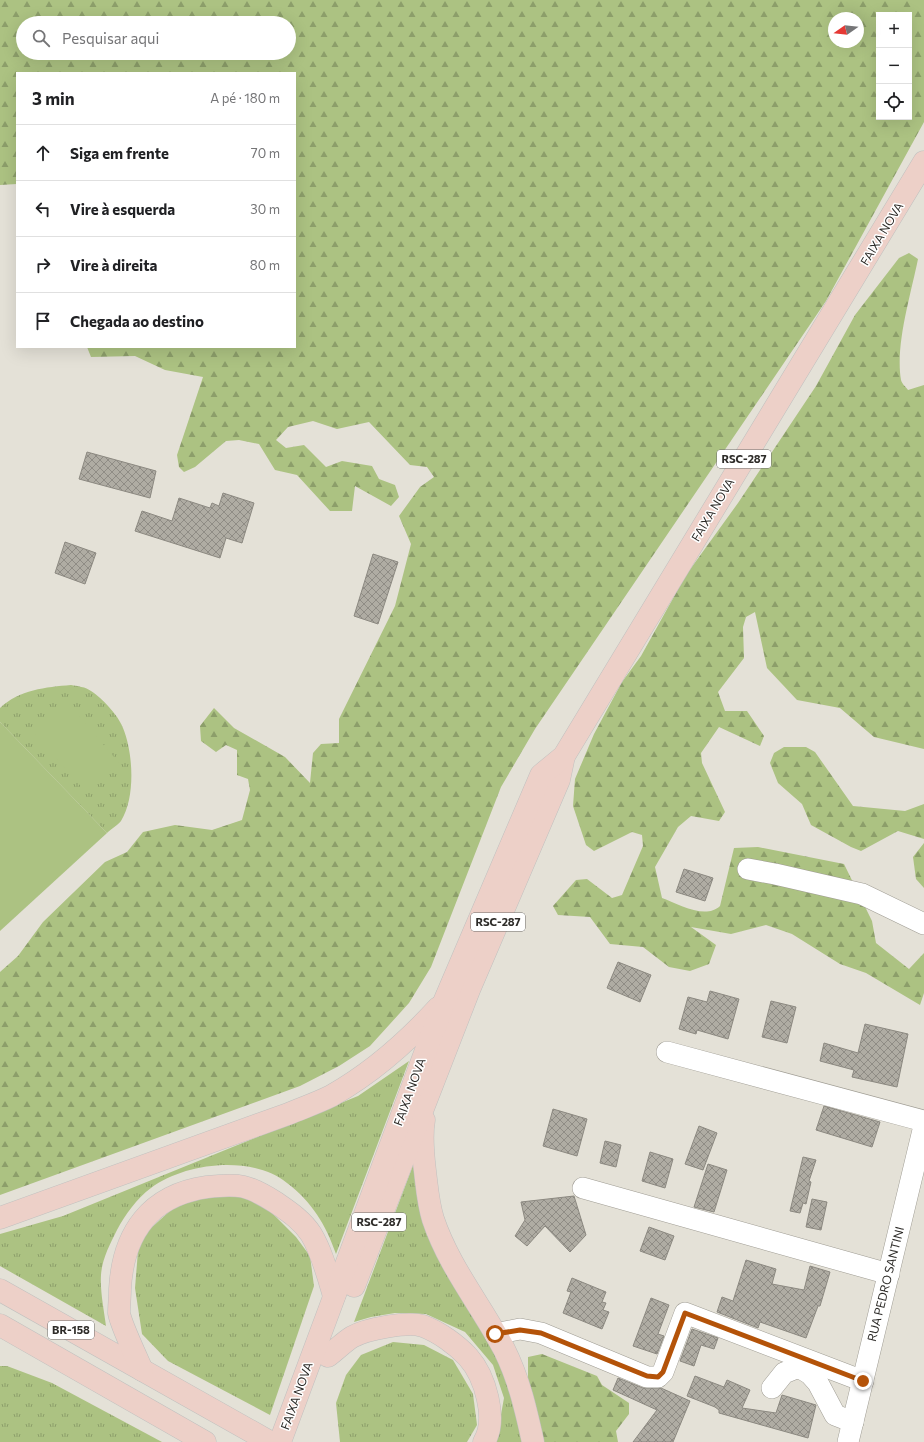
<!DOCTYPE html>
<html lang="pt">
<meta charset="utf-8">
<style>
body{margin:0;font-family:Commissioner,sans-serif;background:#f2f2f2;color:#202124}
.controls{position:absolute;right:12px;top:12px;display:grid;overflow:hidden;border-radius:0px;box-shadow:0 4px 16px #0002}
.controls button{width:36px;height:36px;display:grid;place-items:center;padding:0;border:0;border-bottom:1px solid #e0e0e0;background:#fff;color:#202124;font:20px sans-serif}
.compass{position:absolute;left:828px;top:12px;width:36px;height:36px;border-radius:50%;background:#fff;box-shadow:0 4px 16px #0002;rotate:256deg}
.stop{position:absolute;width:12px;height:12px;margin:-9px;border:3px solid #b45309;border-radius:50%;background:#fff}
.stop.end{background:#b45309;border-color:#fff;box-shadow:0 1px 4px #0008}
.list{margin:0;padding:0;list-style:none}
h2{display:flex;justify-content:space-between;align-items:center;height:52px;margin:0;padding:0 16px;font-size:17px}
h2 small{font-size:13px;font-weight:400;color:#757577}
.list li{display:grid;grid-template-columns:26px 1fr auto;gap:12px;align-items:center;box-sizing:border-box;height:56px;padding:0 16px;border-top:1px solid #e0e0e0}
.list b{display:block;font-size:15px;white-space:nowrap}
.list em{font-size:13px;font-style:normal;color:#757577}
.icon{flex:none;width:22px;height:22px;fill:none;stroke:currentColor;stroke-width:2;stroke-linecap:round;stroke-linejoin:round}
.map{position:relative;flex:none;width:924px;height:1442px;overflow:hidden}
.search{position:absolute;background:#fff;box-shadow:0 4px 16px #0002;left:16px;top:16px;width:280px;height:44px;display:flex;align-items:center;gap:10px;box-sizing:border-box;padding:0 14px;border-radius:22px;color:#757577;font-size:15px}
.panel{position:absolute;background:#fff;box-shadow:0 4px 16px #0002;left:16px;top:72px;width:280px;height:276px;border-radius:0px}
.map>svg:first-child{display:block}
</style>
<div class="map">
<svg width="924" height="1442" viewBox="0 0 924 1442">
<defs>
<pattern id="grass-tufts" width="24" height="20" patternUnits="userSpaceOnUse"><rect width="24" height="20" fill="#acc282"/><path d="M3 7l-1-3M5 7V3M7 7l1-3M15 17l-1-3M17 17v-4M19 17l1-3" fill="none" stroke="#8c9e6a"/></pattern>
<pattern id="forest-firs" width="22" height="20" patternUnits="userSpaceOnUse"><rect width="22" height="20" fill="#acc282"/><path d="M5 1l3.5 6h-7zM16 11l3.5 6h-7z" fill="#8c9e6a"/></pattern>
<pattern id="building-cross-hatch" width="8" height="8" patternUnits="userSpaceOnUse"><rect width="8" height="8" fill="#afaca3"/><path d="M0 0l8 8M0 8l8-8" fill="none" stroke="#8f8c85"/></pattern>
</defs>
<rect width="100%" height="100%" fill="#e4e1d7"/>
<!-- grass -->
<g fill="url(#grass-tufts)">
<path d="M71 685C77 686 86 687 91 691 103 699 118 715 123 728 133 752 136 797 121 821 118 825 111 829 107 833L0 722V708C19 690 46 687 71 685Z"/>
<path d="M409 1061 336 1254C326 1225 312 1202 287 1183 252 1155 186 1162 151 1188 137 1198 125 1215 117 1230 110 1244 102 1259 101 1275 100 1292 104 1310 106 1326L0 1266V1234L63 1216 358 1096Z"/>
<path d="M415 1160 510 1383 523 1442H496L504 1398 493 1365 465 1332 426 1314 395 1313 371 1317 354 1322Z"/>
<path d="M226 1190 260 1201 296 1237 310 1256 314 1286 270 1415 168 1361 142 1334 135 1288 139 1239 172 1209 193 1196Z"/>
<path d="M393 1342 424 1345 453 1360 473 1394 477 1425 467 1442H340L336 1403 346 1375 361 1355Z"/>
<path d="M0 1366H7L52 1383 162 1442H0Z"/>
</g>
<!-- forest -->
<g fill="url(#forest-firs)" fill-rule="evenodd">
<path d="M0 0H924V122L826 301 535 729 501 787 431 967 409 1003 370 1046 339 1066 300 1086 0 1195V972L18 956 43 922 105 862 127 852 143 832 175 825 212 830 242 820 250 790 248 779 237 775V750L226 745 216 752 201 741 200 726 214 708 234 728 285 757 310 783 313 753 321 744 339 743V719L395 606 411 544 399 516 420 487 434 477 427 467 410 465 369 422 337 429 313 421 288 427 276 440 286 448 304 445 326 467 342 461 372 466 379 479 395 485 399 497 391 506 355 486 352 511H330L297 475 275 470 259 444 239 440 226 441 195 467 184 472 179 467 177 455 203 377 165 370 135 356 91 357 87 347H295V73H17V184L0 185ZM879 15H909V117H879ZM834 18H858V42H834ZM23 23H289V53H23Z"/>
<path d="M909 253 918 259C911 294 895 345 901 380 902 384 906 387 908 390L924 385V749L874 737 840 708 797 700 767 668 755 612 746 617 743 627 744 658 718 692 725 711H747L764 736 760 746 719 727 701 753 702 763 725 812 719 821 691 816 678 827 655 867 662 898C679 904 705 920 720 906L734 848 758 847 844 864 872 921 876 943 909 969 924 953V993L920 1005 866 973 840 964 792 934 766 925 731 934 691 927 716 945 709 964 690 971 669 967 643 947 610 944 590 917 558 915 553 906 576 880 587 879 612 898 622 895 643 846 642 835 632 832 594 851 586 845 573 806 575 779 594 734 622 682 641 656 686 575 738 503 816 386 855 315 899 258Z"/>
<path d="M784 747H806L815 752 853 806 905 811 924 804V839L898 831 861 851 851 847 811 825 802 804 778 783 770 763 774 753Z"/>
<path d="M924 843V888L916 879 913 857Z"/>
<path d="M542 1354 597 1376 602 1385 629 1403V1414L616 1431 618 1442H542L528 1383V1357Z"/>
</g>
<!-- pitch -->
<g fill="#acc282">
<path d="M69 704 119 763 86 792 35 734Z"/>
<path d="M0 722 107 833 0 931Z"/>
</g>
<!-- building -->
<g fill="url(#building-cross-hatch)" stroke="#8c8981">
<path d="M87 452 156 471 150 498 79 479Z"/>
<path d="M223 493 254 503 242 543 226 538 220 558 135 531 142 511 172 521 179 498 210 508 212 503 219 506Z"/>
<path d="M65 542 96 553 85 584 55 573Z"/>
<path d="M373 554 398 562 378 624 354 616Z"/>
<path d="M684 869 713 878 705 901 676 892Z"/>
<path d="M618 962 651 975 640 1002 607 988Z"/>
<path d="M710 991 739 999 728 1039 697 1030 696 1034 679 1029 688 997 707 1002Z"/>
<path d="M771 1001 796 1007 787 1043 762 1037Z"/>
<path d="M865 1024 908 1034 897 1087 852 1077 854 1070 820 1061 824 1043 858 1053Z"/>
<path d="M824 1106 880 1122 872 1147 816 1130Z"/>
<path d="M553 1109 587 1119 577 1156 543 1146Z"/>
<path d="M699 1126 717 1133 703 1170 685 1164Z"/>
<path d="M605 1141 621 1145 616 1167 600 1163Z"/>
<path d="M650 1152 673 1159 665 1188 642 1181Z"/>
<path d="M803 1157 816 1160 809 1181 811 1182 806 1204 803 1203 800 1213 790 1211Z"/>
<path d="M708 1164 727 1170 714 1212 694 1207Z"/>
<path d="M574 1196 586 1235 570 1252 545 1226 527 1246 515 1236 525 1220 521 1202Z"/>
<path d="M812 1199 827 1202 821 1230 806 1227Z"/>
<path d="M649 1227 674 1236 665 1260 640 1251Z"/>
<path d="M746 1260 776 1269 772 1284 804 1290 810 1266 830 1272 820 1306H818L806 1338 760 1322 758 1328 717 1312 722 1297 733 1301Z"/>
<path d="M572 1278 606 1292 602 1302 606 1303 603 1310 609 1312 602 1329 563 1313 571 1292 567 1291Z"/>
<path d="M651 1298 669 1305 658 1334 664 1336 657 1354 633 1346Z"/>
<path d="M692 1329 718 1338 714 1349 701 1345 694 1366 680 1361Z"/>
<path d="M695 1376 724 1387 727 1380 750 1390 742 1408 776 1413 782 1395 816 1405 808 1438 719 1413V1410L715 1407 687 1396Z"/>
<path d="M618 1378 643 1388H661L690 1401 673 1442H633L657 1410 613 1390Z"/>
</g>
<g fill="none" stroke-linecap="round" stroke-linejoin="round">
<defs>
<g id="minor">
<path d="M748 869 775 874 862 894 924 924"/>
<path d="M667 1052 924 1121"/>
<path d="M583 1188 889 1274"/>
<path d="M495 1334 520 1329 541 1333 647 1377H658L663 1372 685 1313 863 1381"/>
<path d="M772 1388 784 1373 796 1368 802 1369 810 1374 818 1383 835 1415 853 1422"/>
<path d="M848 1442 924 1126"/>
</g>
<g id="highway">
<path d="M424 1120C421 1136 423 1154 425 1171 427 1187 428 1203 433 1219 449 1267 481 1305 504 1349 519 1379 526 1410 533 1442"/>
<path d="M0 1218 288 1114C302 1108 317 1103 331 1096 372 1073 406 1043 438 1008"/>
<path d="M354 1286 469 990 559 780 564 756"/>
<path d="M0 1290 270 1442"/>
<path d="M0 1325 205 1442"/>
<path d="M328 1356C336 1350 344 1342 352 1337 366 1329 408 1321 423 1326 439 1332 457 1345 468 1357 485 1376 498 1419 484 1442"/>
<path d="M142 1370C136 1356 121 1325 119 1313 119 1306 120 1297 120 1289 123 1233 150 1195 207 1187 239 1183 248 1185 275 1202 288 1211 302 1220 311 1234 322 1252 328 1276 334 1296"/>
<path d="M280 1442 444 1002 541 775 564 756 924 162"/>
</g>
</defs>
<!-- minor casing -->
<use href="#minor" stroke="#9f9c93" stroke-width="22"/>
<!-- highway casing -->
<use href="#highway" stroke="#c0c0bf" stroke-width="23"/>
<!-- minor -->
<use href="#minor" stroke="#fff" stroke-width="21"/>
<!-- highway -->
<use href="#highway" stroke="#edd0c8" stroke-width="22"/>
</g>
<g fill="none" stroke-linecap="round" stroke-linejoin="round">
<!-- route -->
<path stroke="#b45309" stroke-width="5" d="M495 1334 520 1330 541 1333 647 1376 658 1377 663 1372 685 1313 863 1381"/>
</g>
<g text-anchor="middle" stroke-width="3" stroke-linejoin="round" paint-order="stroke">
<!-- shield labels -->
<g fill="#fff" stroke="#6d6b69" stroke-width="1">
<rect x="717" y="450" width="54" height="18" rx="3"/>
<rect x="471" y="913" width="54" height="18" rx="3"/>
<rect x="352" y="1213" width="54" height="18" rx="3"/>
<rect x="48" y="1321" width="46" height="18" rx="3"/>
</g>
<g font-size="11" font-weight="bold" fill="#2e2c29">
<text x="744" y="463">RSC-287</text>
<text x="498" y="926">RSC-287</text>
<text x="379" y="1226">RSC-287</text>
<text x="71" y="1334">BR-158</text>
</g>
<!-- street labels -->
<g font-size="12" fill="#2e2c29" stroke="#fff">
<text transform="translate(882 234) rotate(-59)" y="4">FAIXA NOVA</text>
<text transform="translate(713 510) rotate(-59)" y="4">FAIXA NOVA</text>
<text transform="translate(410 1092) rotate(-70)" y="4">FAIXA NOVA</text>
<text transform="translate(886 1284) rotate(-76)" y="4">RUA PEDRO SANTINI</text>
<text transform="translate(297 1396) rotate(-70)" y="4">FAIXA NOVA</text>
</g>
</g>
</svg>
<div class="controls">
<button>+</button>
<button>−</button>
<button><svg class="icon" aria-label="locate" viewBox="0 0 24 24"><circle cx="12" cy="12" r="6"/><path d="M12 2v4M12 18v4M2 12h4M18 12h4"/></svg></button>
</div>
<svg class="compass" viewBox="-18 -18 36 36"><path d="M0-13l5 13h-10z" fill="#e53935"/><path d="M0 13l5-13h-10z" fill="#757577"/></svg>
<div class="stop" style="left:495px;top:1334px"></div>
<div class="stop end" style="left:863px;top:1381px"></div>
<div class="search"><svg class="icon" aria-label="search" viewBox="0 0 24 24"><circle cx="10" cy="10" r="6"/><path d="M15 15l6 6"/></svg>Pesquisar aqui</div>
<section class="panel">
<h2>3 min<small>A pé · 180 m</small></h2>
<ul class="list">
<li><svg class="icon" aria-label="ahead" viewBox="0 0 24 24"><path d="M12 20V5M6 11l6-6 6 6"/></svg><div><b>Siga em frente</b></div><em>70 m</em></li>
<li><svg class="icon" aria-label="left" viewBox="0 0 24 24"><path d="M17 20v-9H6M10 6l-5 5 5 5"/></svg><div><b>Vire à esquerda</b></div><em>30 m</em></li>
<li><svg class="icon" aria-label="right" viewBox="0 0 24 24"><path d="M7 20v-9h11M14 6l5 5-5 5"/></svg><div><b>Vire à direita</b></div><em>80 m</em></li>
<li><svg class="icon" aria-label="arrive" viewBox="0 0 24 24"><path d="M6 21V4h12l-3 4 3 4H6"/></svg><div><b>Chegada ao destino</b></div></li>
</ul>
</section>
</div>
